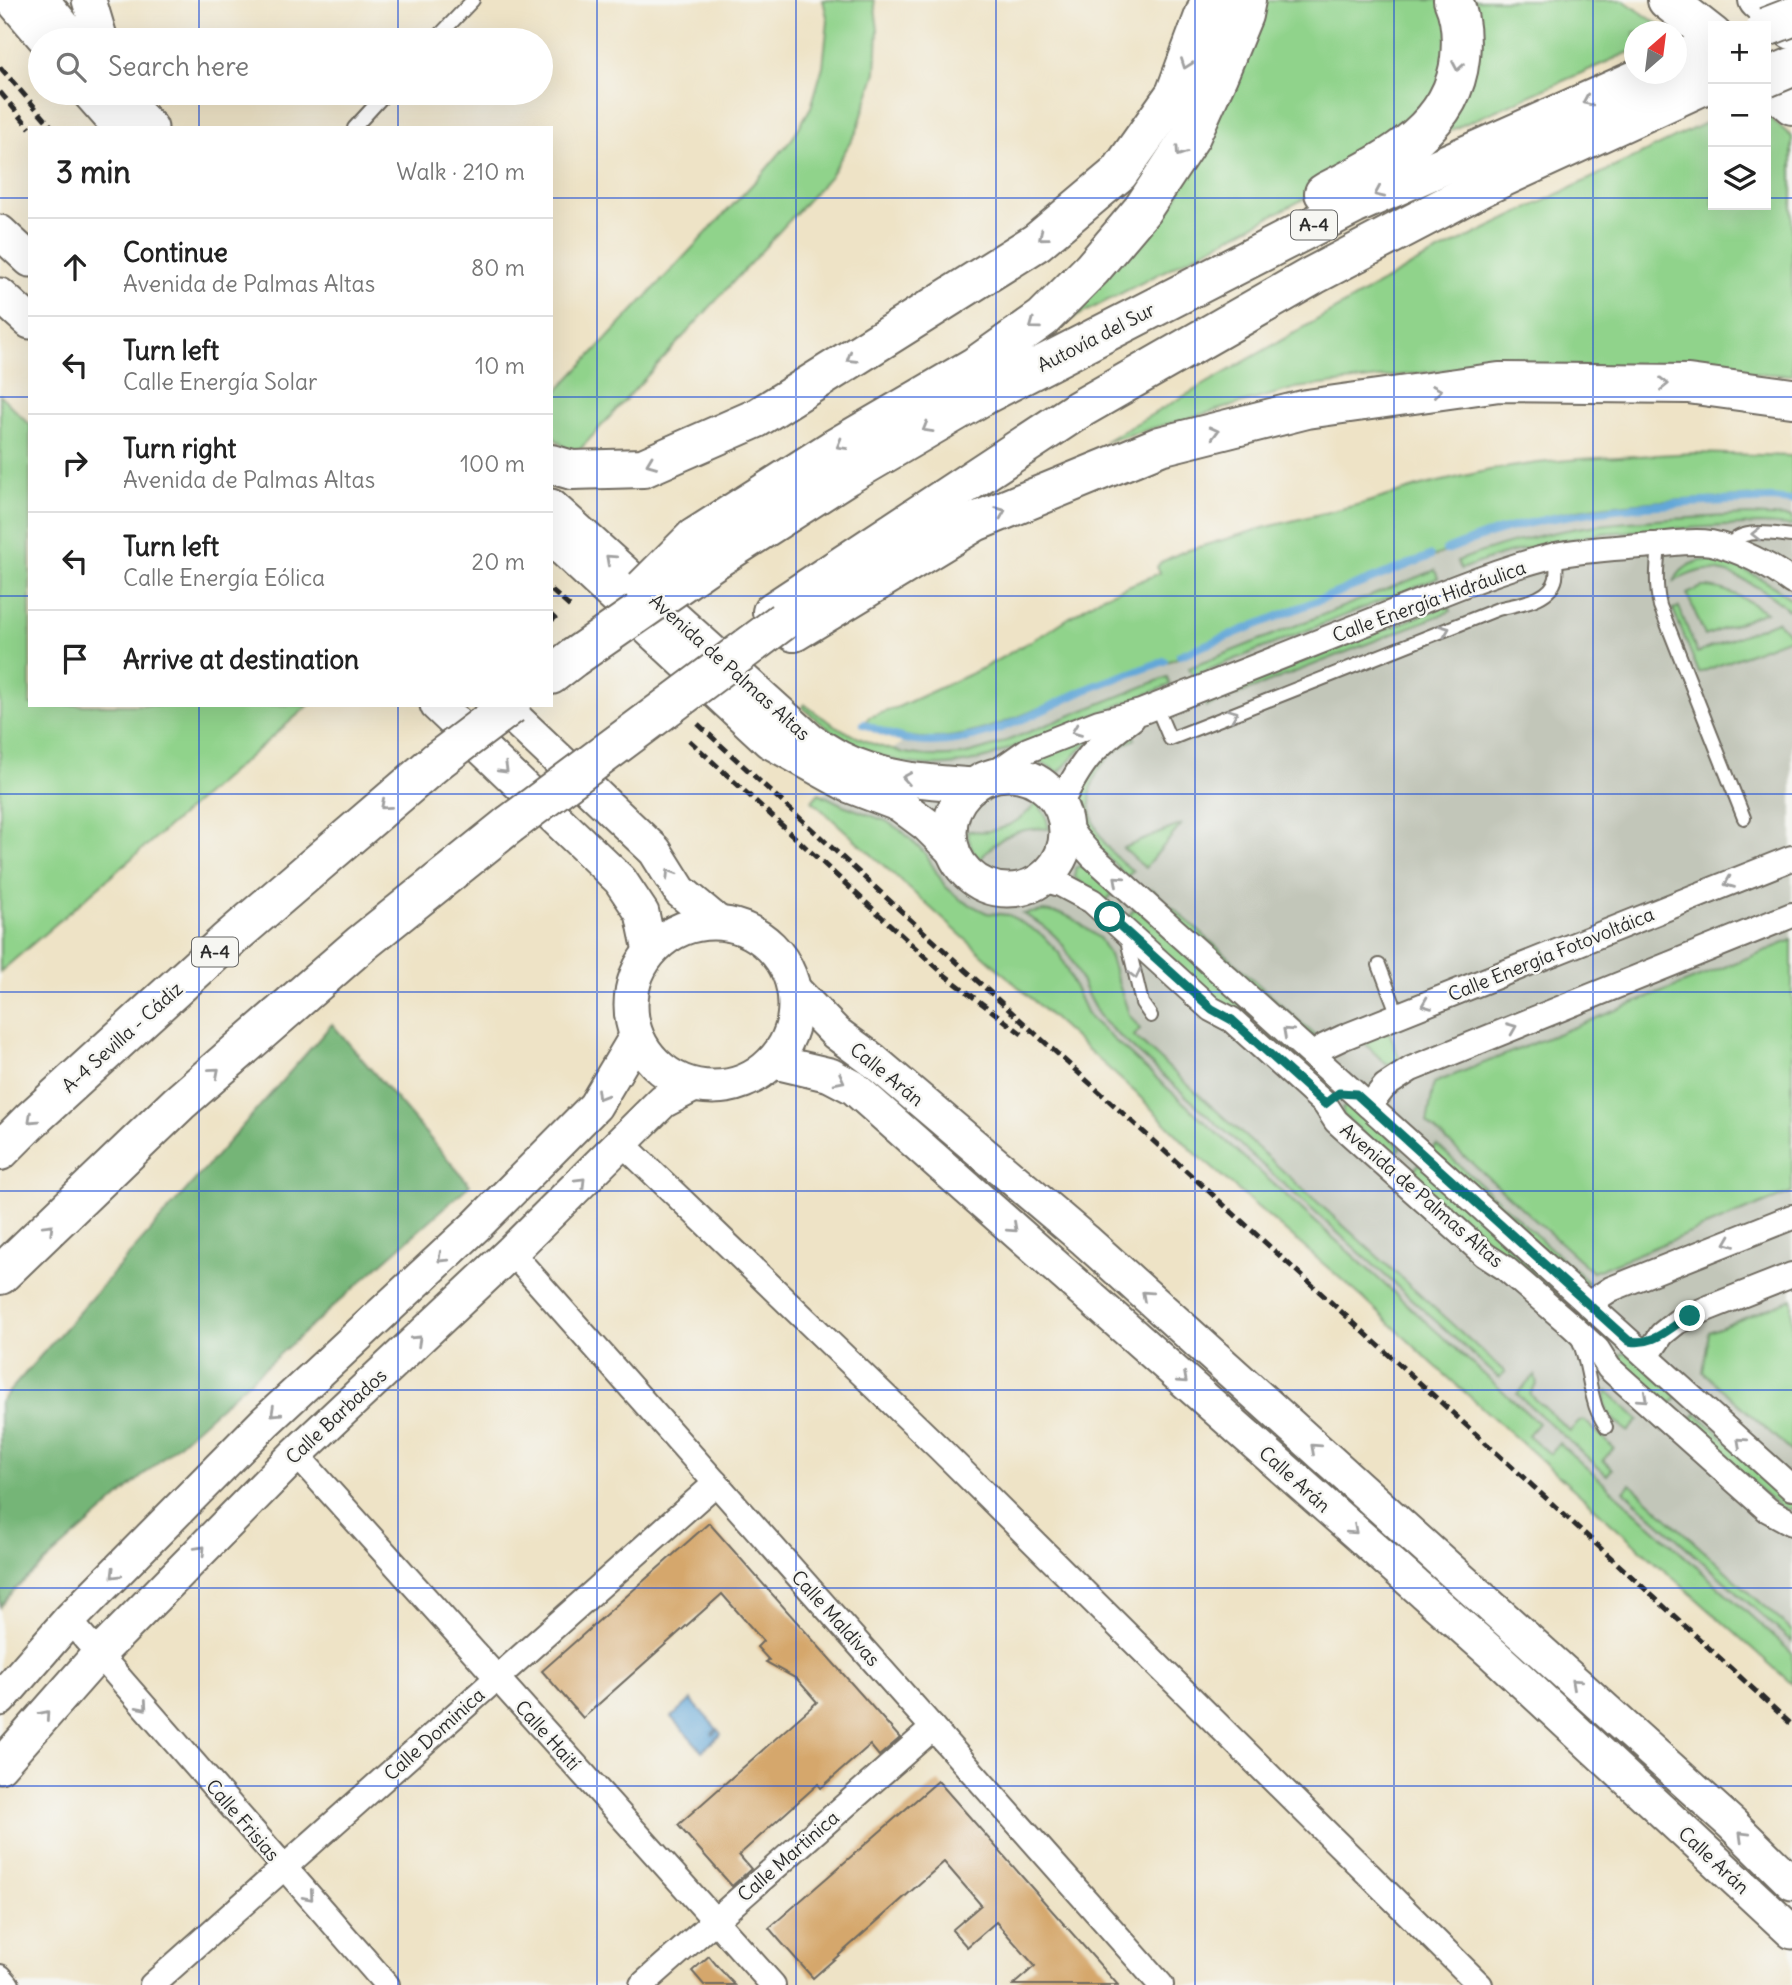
<!DOCTYPE html>
<meta charset="utf-8">
<style>
body{margin:0;font-family:Delius,sans-serif;background:#f2f2f2;color:#222}
.controls{position:absolute;right:21px;top:21px;display:grid;overflow:hidden;border-radius:0px;box-shadow:0 7px 28px #0002}
.controls button{width:63px;height:63px;display:grid;place-items:center;padding:0;border:0;border-bottom:2px solid #e0e0e0;background:#fff;color:#222;font:35px sans-serif}
.compass{position:absolute;left:1624px;top:21px;width:63px;height:63px;border-radius:50%;background:#fff;box-shadow:0 7px 28px #0002;rotate:28deg}
.stop{position:absolute;width:21px;height:21px;margin:-16px;border:5px solid #0f766e;border-radius:50%;background:#fff}
.stop.end{background:#0f766e;border-color:#fff;box-shadow:0 2px 7px #0008}
.list{margin:0;padding:0;list-style:none}
h2{display:flex;justify-content:space-between;align-items:center;height:91px;margin:0;padding:0 28px;font-size:30px}
h2 small{font-size:23px;font-weight:400;color:#767676}
.list li{display:grid;grid-template-columns:46px 1fr auto;gap:21px;align-items:center;box-sizing:border-box;height:98px;padding:0 28px;border-top:2px solid #e0e0e0}
.list b{display:block;font-size:26px;white-space:nowrap}
.list p{margin:0;font-size:23px;white-space:nowrap;color:#767676}
.list em{font-size:23px;font-style:normal;color:#767676}
.icon{flex:none;width:38px;height:38px;fill:none;stroke:currentColor;stroke-width:2;stroke-linecap:round;stroke-linejoin:round}
.map{position:relative;flex:none;width:1792px;height:1985px;overflow:hidden}
.search{position:absolute;background:#fff;box-shadow:0 7px 28px #0002;left:28px;top:28px;width:525px;height:77px;display:flex;align-items:center;gap:18px;box-sizing:border-box;padding:0 24px;border-radius:38px;color:#767676;font-size:26px}
.panel{position:absolute;background:#fff;box-shadow:0 7px 28px #0002;left:28px;top:126px;width:525px;height:581px;border-radius:0px}
.map>svg:first-child{display:block}
</style>
<div class="map">
<svg width="1792" height="1985" viewBox="0 0 1792 1985">
<rect width="100%" height="100%" fill="#f6f6f2"/>
<filter id="ink" filterUnits="userSpaceOnUse"><feTurbulence type="fractalNoise" baseFrequency=".0143" numOctaves="2"/><feDisplacementMap in="SourceGraphic" scale="14" xChannelSelector="R" yChannelSelector="G"/><feConvolveMatrix kernelMatrix="1 2 1 2 8 2 1 2 1" color-interpolation-filters="sRGB"/></filter>
<filter id="wash" filterUnits="userSpaceOnUse"><feTurbulence type="fractalNoise" baseFrequency=".00686" numOctaves="4" result="noise"/><feDisplacementMap in="SourceGraphic" scale="28" xChannelSelector="R" yChannelSelector="G"/><feGaussianBlur stdDeviation="1.57" result="paint"/><feColorMatrix in="noise" values="0 0 0 0 0 0 0 0 0 0 0 0 0 0 0 0 0 1.4 0 .05"/><feComposite in="paint" operator="in"/></filter>
<g filter="url(#wash)">
<rect width="100%" height="100%" fill="#eee3c6"/>
<!-- industrial -->
<path fill="#c2c6b9" d="M1792 483V940L1434 1083 1593 1272 1792 1192V1299L1709 1332 1703 1372 1792 1452V1684L1432 1363 1363 1298 1196 1154 1136 1093 812 801 1046 651 1591 495Z"/>
<!-- green -->
<g fill="#90d38b" stroke="#5e7f5b" stroke-width="2">
<path d="M823 0H874L878 30 876 72 857 131 830 176 574 456 551 435V398L763 173 792 139 811 107 823 66 828 21Z"/>
<path d="M1261 0H1623L1668 31 1634 32V50L1362 169 1056 327 1173 205 1246 53Z"/>
<path d="M1766 114 1792 137V375L1495 364 1296 388 1104 442 1418 262 1713 119V205H1766Z"/>
<path d="M0 395 30 425V705H309L0 972Z"/>
<path d="M1695 453 1792 456V499C1764 494 1735 498 1706 499 1664 501 1620 503 1578 510 1532 518 1488 533 1444 549L1445 552 1430 558 1428 554 1179 653 1180 657 1167 662 1165 659 1107 680 1099 681C1082 692 1059 700 1040 708 981 732 927 755 865 722L869 717 898 707 983 668 1047 632 1101 597 1160 573 1157 567 1161 562 1182 552 1263 528 1361 504 1421 486 1490 470 1538 463 1580 459Z"/>
<path d="M1748 515 1792 517V526L1760 524 1604 533 1540 545 1501 555 1461 569 1457 561C1502 544 1550 531 1598 525 1647 519 1698 518 1748 515Z"/>
<path d="M1713 560C1742 567 1768 580 1792 600V607L1788 610C1769 592 1727 565 1700 571 1691 573 1682 578 1674 581 1683 565 1694 560 1713 560Z"/>
<path d="M1435 570 1438 578 1193 676 1189 668Z"/>
<path d="M1702 587C1725 586 1747 600 1766 612L1705 636 1687 594Z"/>
<path d="M1448 605 1451 611 1206 707 1204 701Z"/>
<path d="M1679 607 1697 653 1777 621 1792 637 1699 673 1673 609Z"/>
<path d="M1167 677 1170 685 989 757C917 779 855 756 802 707L804 704C849 739 902 762 959 755 970 754 980 750 991 747Z"/>
<path d="M1100 729 1059 772 1034 759Z"/>
<path d="M1131 731 1135 739C1090 761 1077 802 1105 844 1112 855 1123 863 1133 871L1127 877C1116 864 1099 851 1091 837 1079 816 1079 789 1091 768 1098 756 1120 741 1131 731Z"/>
<path d="M819 793 843 805 886 821 903 832 924 852 945 886 961 900 987 913 1009 915 1042 935 1059 953 1086 1012 1092 1020 1538 1423 1528 1435 1550 1454 1559 1443 1792 1653V1684L1432 1363 1363 1298 1196 1154 1136 1093 812 801Z"/>
<path d="M1037 802 1046 816 1049 829C1021 826 996 837 980 860 972 851 968 842 967 830 994 836 1020 824 1037 802Z"/>
<path d="M1182 824 1145 868 1123 848Z"/>
<path d="M1084 864 1116 890 1106 901 1075 878V868Z"/>
<path d="M1152 889 1316 1036H1310L1147 894Z"/>
<path d="M1136 907 1322 1079H1318L1242 1011 1223 1004 1126 919Z"/>
<path d="M1043 911 1063 914 1074 919 1100 939 1109 955 1129 1014 1140 1029 1134 1036 1505 1372 1499 1378 1104 1022C1087 1001 1081 976 1068 953 1058 935 1041 923 1023 914Z"/>
<path d="M1792 940V1192L1593 1272 1427 1123 1434 1083Z"/>
<path d="M1389 1031 1400 1060 1387 1065 1362 1041Z"/>
<path d="M1350 1103 1401 1147 1391 1158 1344 1116 1342 1109Z"/>
<path d="M1437 1145 1589 1283H1582L1431 1151Z"/>
<path d="M1420 1163 1593 1324H1590L1516 1258 1497 1252 1409 1175Z"/>
<path d="M1792 1299V1452L1703 1372 1709 1332Z"/>
<path d="M1624 1353H1628L1678 1397 1667 1408 1619 1363 1620 1355Z"/>
<path d="M1535 1375 1537 1384 1530 1394 1570 1431 1579 1422 1584 1420 1614 1448 1603 1460 1612 1469 1607 1475 1517 1394Z"/>
<path d="M1607 1391 1639 1420 1628 1432C1615 1420 1599 1411 1607 1391Z"/>
<path d="M1696 1413 1792 1500V1510L1780 1507 1686 1425Z"/>
<path d="M1630 1484 1792 1631V1642L1624 1491Z"/>
</g>
<!-- forest -->
<path fill="#74b577" stroke="#507051" stroke-width="2" d="M332 1024 470 1185 13 1591 0 1607V1402Z"/>
<!-- water -->
<path fill="#64a7d8" stroke="#486982" stroke-width="2" d="M691 1700 717 1729 712 1733 713 1735 718 1730 721 1734 702 1751 672 1717Z"/>
<g fill="none" stroke-linecap="round" stroke-linejoin="round">
<!-- stream -->
<g stroke="#64a7d8" stroke-width="8">
<path d="M1446 550C1470 541 1493 531 1517 526 1602 505 1686 503 1772 499L1792 501"/>
<path d="M1180 655 1430 556"/>
<path d="M864 724C881 732 897 738 915 741 975 748 1031 715 1083 691 1109 679 1138 672 1164 661"/>
</g>
</g>
<g id="blocks">
<!-- building -->
<g fill="#d5a76c">
<path d="M709 1523 900 1738 879 1756 870 1745 821 1788 818 1784 739 1855 751 1869 732 1886 678 1825 817 1702 797 1679 766 1662 769 1660 757 1647 763 1641 722 1594 583 1718 542 1671Z"/>
<path d="M938 1781 1047 1905 1118 1985H1013L1035 1966 996 1922 967 1947 952 1930 981 1905 944 1862 813 1978 781 1942 769 1928Z"/>
<path d="M709 1956 718 1967 735 1985H704L692 1971Z"/>
</g>
</g>
</g>
<g filter="url(#ink)">
<use href="#blocks" fill-opacity="0" stroke="#6f6b61" stroke-width="2"/>
<g fill="none" stroke-linecap="round" stroke-linejoin="round">
<defs>
<g id="lane">
<path d="M435 40 473 0"/>
<path d="M354 128 386 93"/>
<path d="M1659 545C1657 566 1655 585 1660 606L1744 818"/>
<path d="M1728 549C1737 526 1772 534 1792 536"/>
<path d="M1156 706 1170 739 1498 609C1516 604 1551 601 1556 578 1557 571 1556 563 1556 555"/>
<path d="M1126 936 1142 1003 1151 1016"/>
<path d="M1379 965 1398 1015"/>
<path d="M1578 1339C1587 1359 1588 1380 1594 1401 1596 1411 1601 1419 1606 1427"/>
</g>
<g id="street">
<path d="M991 776 1028 750 1099 722 1141 712 1455 588C1488 575 1522 563 1556 555 1588 549 1620 548 1652 545 1671 544 1692 540 1711 543 1736 548 1772 566 1792 582"/>
<path d="M1060 805C1082 760 1092 749 1132 719"/>
<path d="M1066 822 1076 838 1092 856 1792 1488"/>
<path d="M1043 879 1060 884 1092 901 1211 1009 1232 1020 1325 1104 1336 1121 1485 1255 1505 1268 1572 1326 1597 1349 1609 1368 1768 1510 1792 1523"/>
<path d="M1313 1055 1325 1046 1344 1037 1792 858"/>
<path d="M1369 1106 1385 1086 1411 1069 1792 915"/>
<path d="M621 1142 939 1448 1480 1985"/>
<path d="M511 1252 1161 1985"/>
<path d="M1588 1304 1611 1289 1792 1217"/>
<path d="M1647 1356 1662 1334 1677 1322 1706 1309 1792 1275"/>
<path d="M296 1454 773 1985"/>
<path d="M69 1620 387 1985"/>
<path d="M0 1977 7 1985"/>
<path d="M152 1985 716 1483"/>
<path d="M642 1985 933 1728"/>
</g>
<g id="secondary">
<path d="M12 0 46 40"/>
<path d="M42 0 75 40"/>
<path d="M89 0 101 40"/>
<path d="M89 93 120 128"/>
<path d="M117 93 151 128"/>
<path d="M0 232 30 260"/>
<path d="M0 295 30 322"/>
<path d="M551 506 811 741C820 746 830 753 840 758 881 779 928 782 974 785"/>
<path d="M551 538 769 741 850 786 900 805 927 825 953 851"/>
<path d="M437 705 620 880 642 913 650 951"/>
<path d="M501 705 655 851 680 891 717 922"/>
<circle cx="1008" cy="832" r="58"/>
<circle cx="713" cy="1005" r="82"/>
<path d="M796 992 836 1033 874 1061 1085 1240 1732 1824 1792 1883"/>
<path d="M775 1062 830 1075 853 1087 1493 1654 1792 1932"/>
<path d="M0 1699 69 1620 265 1422 476 1226 595 1106 636 1037"/>
<path d="M0 1766 98 1655 296 1454 511 1252 663 1101 692 1086"/>
</g>
<g id="highway">
<path d="M1667 0 1713 36"/>
<path d="M1758 0 1792 30"/>
<path d="M1676 61 1713 47"/>
<path d="M1766 82 1792 105"/>
<path d="M1324 193C1381 163 1453 131 1460 58 1462 38 1461 18 1453 0"/>
<path d="M551 464 572 470 643 468 757 418 1037 242 1119 173 1175 94 1210 0"/>
<path d="M694 538 832 450 974 367 1043 318 1092 269 1142 210 1191 136 1218 76 1243 15 1246 0"/>
<path d="M716 559 846 476 986 394 1354 205 1649 74"/>
<path d="M772 612 1078 410 1314 275 1482 187 1713 81"/>
<path d="M794 632 975 522 1160 446 1307 409 1499 382 1688 384 1792 398"/>
<path d="M551 675 573 658"/>
<path d="M0 1151 30 1121 226 942 437 761"/>
<path d="M0 1275 179 1103 361 944 509 825"/>
</g>
</defs>
<!-- lane casing -->
<use href="#lane" stroke="#6f6b61" stroke-width="16"/>
<!-- street casing -->
<use href="#street" stroke="#6f6b61" stroke-width="28"/>
<!-- secondary casing -->
<use href="#secondary" stroke="#6f6b61" stroke-width="37"/>
<!-- highway casing -->
<use href="#highway" stroke="#6f6b61" stroke-width="42"/>
<!-- lane -->
<use href="#lane" stroke="#fff" stroke-width="12"/>
<!-- street -->
<use href="#street" stroke="#fff" stroke-width="24"/>
<!-- secondary -->
<use href="#secondary" stroke="#fff" stroke-width="33"/>
<!-- highway -->
<use href="#highway" stroke="#fff" stroke-width="38"/>
<!-- rail -->
<g stroke="#2b2b2b" stroke-width="5" stroke-dasharray="10 5" stroke-linecap="butt">
<path d="M0 67 53 128"/>
<path d="M0 92 30 128"/>
<path d="M551 590 570 607"/>
<path d="M551 615 556 620"/>
<path d="M698 724C1060 1060 1430 1388 1792 1725"/>
<path d="M689 740 946 976 1022 1034"/>
</g>
<defs>
<g id="highway-bridge">
<path d="M1766 27 1792 17"/>
<path d="M1766 78 1792 67"/>
<path d="M644 588 694 538"/>
<path d="M573 658 716 559"/>
<path d="M437 761 511 705"/>
<path d="M509 825 783 621"/>
</g>
</defs>
<!-- highway-bridge casing -->
<use href="#highway-bridge" stroke="#6f6b61" stroke-width="42" stroke-linecap="butt"/>
<!-- highway-bridge -->
<use href="#highway-bridge" stroke="#fff" stroke-width="38"/>
</g>
<!-- one-way arrows -->
<defs><path id="oneway-chevron" d="M-2-3.5L2.5 0L-2 3.5" fill="none" stroke-width="1.6" stroke-linecap="round" stroke-linejoin="round" transform="scale(1.75)"/></defs>
<g stroke="#a0a0a0">
<use href="#oneway-chevron" transform="translate(1186 64) rotate(110)"/>
<use href="#oneway-chevron" transform="translate(1458 66) rotate(100)"/>
<use href="#oneway-chevron" transform="translate(1587 101) rotate(156)"/>
<use href="#oneway-chevron" transform="translate(1180 152) rotate(124)"/>
<use href="#oneway-chevron" transform="translate(1379 193) rotate(156)"/>
<use href="#oneway-chevron" transform="translate(1043 236) rotate(141)"/>
<use href="#oneway-chevron" transform="translate(1034 325) rotate(144)"/>
<use href="#oneway-chevron" transform="translate(851 358) rotate(148)"/>
<use href="#oneway-chevron" transform="translate(1664 384)"/>
<use href="#oneway-chevron" transform="translate(1437 391) rotate(-8)"/>
<use href="#oneway-chevron" transform="translate(927 428) rotate(150)"/>
<use href="#oneway-chevron" transform="translate(1214 432) rotate(-14)"/>
<use href="#oneway-chevron" transform="translate(841 445) rotate(150)"/>
<use href="#oneway-chevron" transform="translate(651 463) rotate(159)"/>
<use href="#oneway-chevron" transform="translate(1001 512) rotate(-22)"/>
<use href="#oneway-chevron" transform="translate(1756 534) rotate(180)"/>
<use href="#oneway-chevron" transform="translate(610 559) rotate(-138)"/>
<use href="#oneway-chevron" transform="translate(1445 630) rotate(-22)"/>
<use href="#oneway-chevron" transform="translate(1233 714) rotate(-22)"/>
<use href="#oneway-chevron" transform="translate(1076 731) rotate(158)"/>
<use href="#oneway-chevron" transform="translate(504 769) rotate(44)"/>
<use href="#oneway-chevron" transform="translate(907 778) rotate(-170)"/>
<use href="#oneway-chevron" transform="translate(385 805) rotate(139)"/>
<use href="#oneway-chevron" transform="translate(670 874) rotate(-122)"/>
<use href="#oneway-chevron" transform="translate(1118 880) rotate(-138)"/>
<use href="#oneway-chevron" transform="translate(1729 883) rotate(158)"/>
<use href="#oneway-chevron" transform="translate(1135 974) rotate(76)"/>
<use href="#oneway-chevron" transform="translate(1426 1004) rotate(158)"/>
<use href="#oneway-chevron" transform="translate(1512 1028) rotate(-22)"/>
<use href="#oneway-chevron" transform="translate(1287 1032) rotate(-138)"/>
<use href="#oneway-chevron" transform="translate(215 1072) rotate(-41)"/>
<use href="#oneway-chevron" transform="translate(840 1080) rotate(27)"/>
<use href="#oneway-chevron" transform="translate(601 1095) rotate(121)"/>
<use href="#oneway-chevron" transform="translate(32 1119) rotate(137)"/>
<use href="#oneway-chevron" transform="translate(581 1182) rotate(-45)"/>
<use href="#oneway-chevron" transform="translate(49 1228) rotate(-44)"/>
<use href="#oneway-chevron" transform="translate(1013 1228) rotate(42)"/>
<use href="#oneway-chevron" transform="translate(1729 1242) rotate(158)"/>
<use href="#oneway-chevron" transform="translate(442 1258) rotate(137)"/>
<use href="#oneway-chevron" transform="translate(1146 1295) rotate(-138)"/>
<use href="#oneway-chevron" transform="translate(417 1340) rotate(-43)"/>
<use href="#oneway-chevron" transform="translate(1183 1379) rotate(42)"/>
<use href="#oneway-chevron" transform="translate(1643 1398) rotate(42)"/>
<use href="#oneway-chevron" transform="translate(275 1412) rotate(137)"/>
<use href="#oneway-chevron" transform="translate(1741 1442) rotate(-138)"/>
<use href="#oneway-chevron" transform="translate(1315 1448) rotate(-138)"/>
<use href="#oneway-chevron" transform="translate(1353 1530) rotate(42)"/>
<use href="#oneway-chevron" transform="translate(201 1550) rotate(-46)"/>
<use href="#oneway-chevron" transform="translate(115 1574) rotate(135)"/>
<use href="#oneway-chevron" transform="translate(1575 1683) rotate(-138)"/>
<use href="#oneway-chevron" transform="translate(143 1706) rotate(49)"/>
<use href="#oneway-chevron" transform="translate(45 1715) rotate(-49)"/>
<use href="#oneway-chevron" transform="translate(1743 1836) rotate(-136)"/>
<use href="#oneway-chevron" transform="translate(309 1896) rotate(49)"/>
</g>
</g>
<g fill="none" stroke-linecap="round" stroke-linejoin="round" filter="url(#ink)">
<!-- route -->
<path stroke="#0f766e" stroke-width="9" d="M1110 917 1212 1009 1232 1020 1325 1104 1339 1093 1356 1094 1629 1341C1655 1346 1669 1327 1690 1316"/>
</g>
<!-- grid -->
<path fill="none" stroke="#1d4ed8" stroke-width="2" stroke-opacity="0.55" d="M199 0V40M398 0V40M597 0V1985M796 0V1985M996 0V1985M1195 0V1985M1394 0V1985M1593 0V1985M199 93V128M398 93V128M0 198H30M551 198H1713M1766 198H1792M0 397H30M551 397H1792M0 596H30M551 596H1792M199 705V1985M398 705V1985M0 794H1792M0 992H1792M0 1191H1792M0 1390H1792M0 1588H1792M0 1786H1792"/>
<g text-anchor="middle" stroke-width="5" stroke-linejoin="round" paint-order="stroke">
<!-- shield labels -->
<g fill="#f6f6f2" stroke="#686867" stroke-width="2">
<rect x="1291" y="210.5" width="46" height="29" rx="5"/>
<rect x="192" y="937.5" width="46" height="29" rx="5"/>
</g>
<g font-size="18" font-weight="bold" fill="#2b2b2b">
<text x="1314" y="231">A-4</text>
<text x="215" y="958">A-4</text>
</g>
<!-- street labels -->
<g font-size="19" fill="#2b2b2b" stroke="#f6f6f2">
<text transform="translate(1096 337) rotate(-27)" y="7">Autovía del Sur</text>
<text transform="translate(1429 601) rotate(-20)" y="7">Calle Energía Hidráulica</text>
<text transform="translate(730 667) rotate(42)" y="7">Avenida de Palmas Altas</text>
<text transform="translate(1551 954) rotate(-22)" y="7">Calle Energía Fotovoltáica</text>
<text transform="translate(122 1037) rotate(-42)" y="7">A-4 Sevilla - Cádiz</text>
<text transform="translate(887 1074) rotate(39)" y="7">Calle Arán</text>
<text transform="translate(1422 1195) rotate(41)" y="7">Avenida de Palmas Altas</text>
<text transform="translate(336 1416) rotate(-43)" y="7">Calle Barbados</text>
<text transform="translate(1295 1479) rotate(42)" y="7">Calle Arán</text>
<text transform="translate(836 1618) rotate(48)" y="7">Calle Maldivas</text>
<text transform="translate(434 1734) rotate(-42)" y="7">Calle Dominica</text>
<text transform="translate(548 1735) rotate(48)" y="7">Calle Haití</text>
<text transform="translate(243 1820) rotate(49)" y="7">Calle Frisias</text>
<text transform="translate(788 1856) rotate(-41)" y="7">Calle Martinica</text>
<text transform="translate(1714 1860) rotate(43)" y="7">Calle Arán</text>
</g>
</g>
</svg>
<div class="controls">
<button>+</button>
<button>−</button>
<button><svg class="icon" aria-label="layers" viewBox="0 0 24 24"><path d="M12 4l9 5-9 5-9-5zM3 14l9 5 9-5"/></svg></button>
</div>
<svg class="compass" viewBox="-18 -18 36 36"><path d="M0-13l5 13h-10z" fill="#e53935"/><path d="M0 13l5-13h-10z" fill="#767676"/></svg>
<div class="stop" style="left:1110px;top:917px"></div>
<div class="stop end" style="left:1690px;top:1316px"></div>
<div class="search"><svg class="icon" aria-label="search" viewBox="0 0 24 24"><circle cx="10" cy="10" r="6"/><path d="M15 15l6 6"/></svg>Search here</div>
<section class="panel">
<h2>3 min<small>Walk · 210 m</small></h2>
<ul class="list">
<li><svg class="icon" aria-label="ahead" viewBox="0 0 24 24"><path d="M12 20V5M6 11l6-6 6 6"/></svg><div><b>Continue</b><p>Avenida de Palmas Altas</p></div><em>80 m</em></li>
<li><svg class="icon" aria-label="left" viewBox="0 0 24 24"><path d="M17 20v-9H6M10 6l-5 5 5 5"/></svg><div><b>Turn left</b><p>Calle Energía Solar</p></div><em>10 m</em></li>
<li><svg class="icon" aria-label="right" viewBox="0 0 24 24"><path d="M7 20v-9h11M14 6l5 5-5 5"/></svg><div><b>Turn right</b><p>Avenida de Palmas Altas</p></div><em>100 m</em></li>
<li><svg class="icon" aria-label="left" viewBox="0 0 24 24"><path d="M17 20v-9H6M10 6l-5 5 5 5"/></svg><div><b>Turn left</b><p>Calle Energía Eólica</p></div><em>20 m</em></li>
<li><svg class="icon" aria-label="arrive" viewBox="0 0 24 24"><path d="M6 21V4h12l-3 4 3 4H6"/></svg><div><b>Arrive at destination</b></div></li>
</ul>
</section>
</div>
